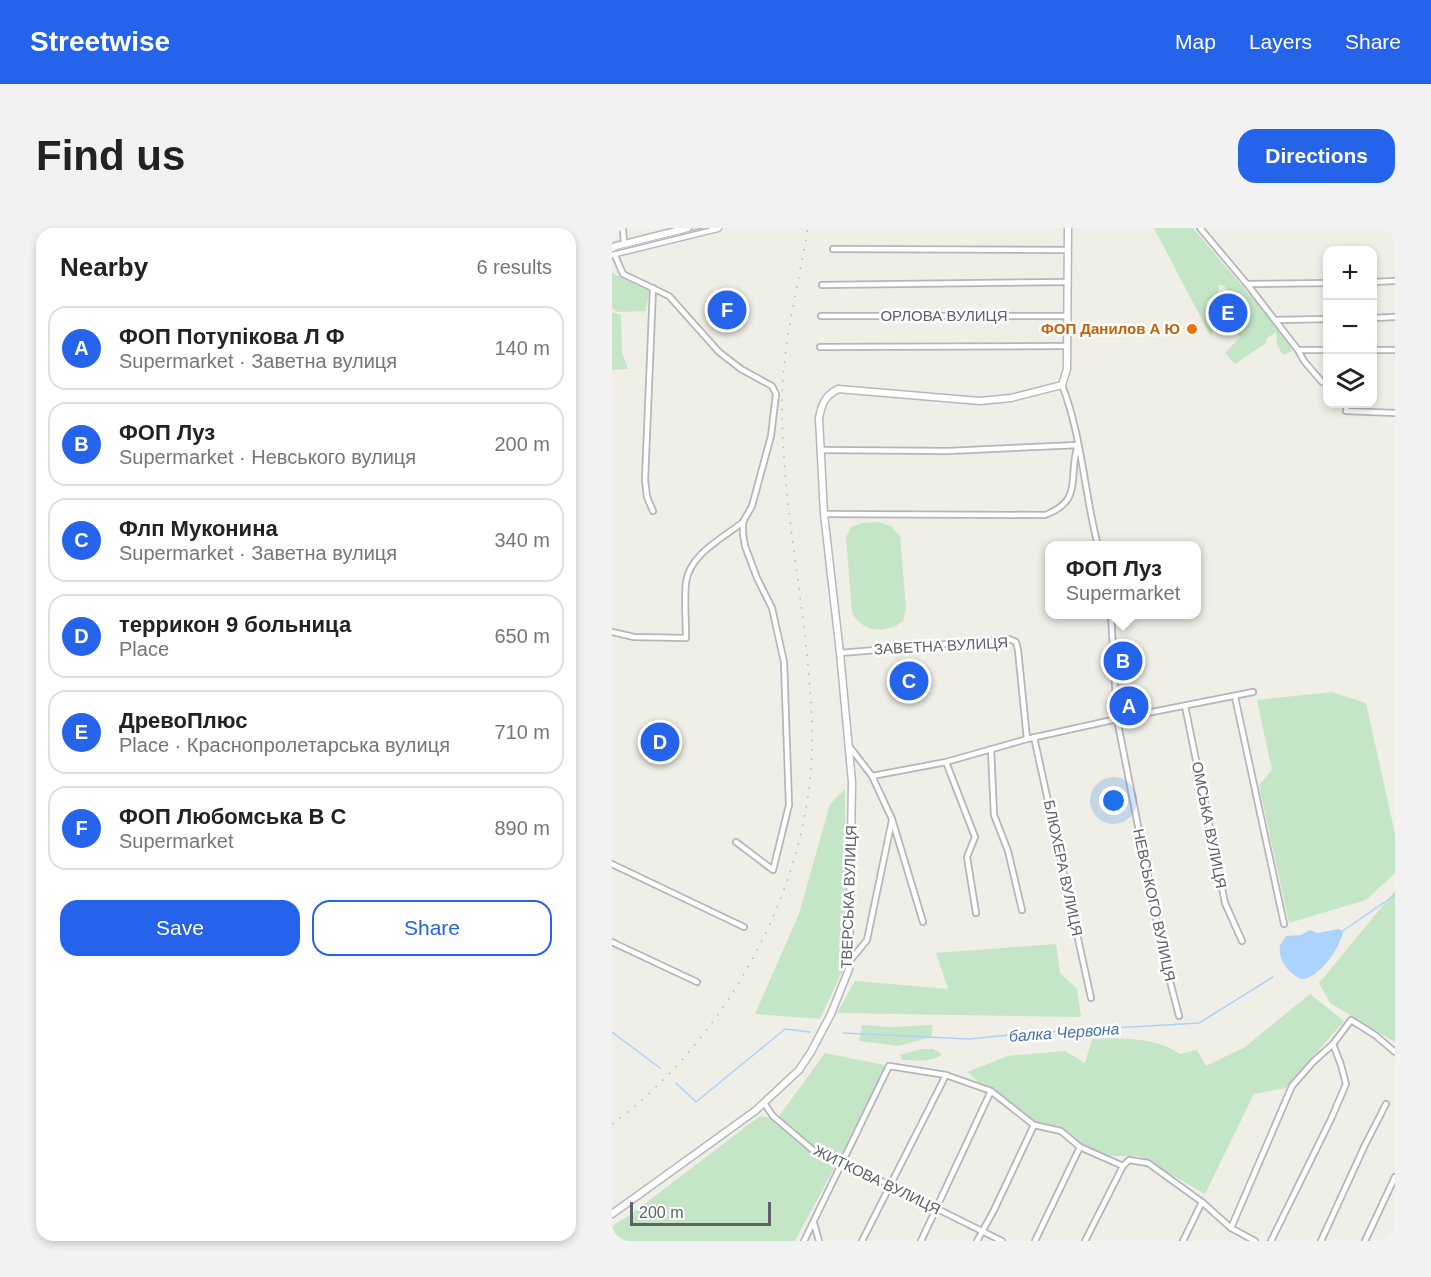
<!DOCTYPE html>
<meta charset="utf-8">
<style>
body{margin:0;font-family:Helvetica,sans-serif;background:#f2f2f2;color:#222}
.controls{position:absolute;right:18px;top:18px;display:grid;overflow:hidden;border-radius:12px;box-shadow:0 3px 9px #0003}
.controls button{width:54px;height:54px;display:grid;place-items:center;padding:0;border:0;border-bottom:2px solid #e0e0e0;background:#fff;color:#222;font:30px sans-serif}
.scale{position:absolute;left:18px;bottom:15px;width:141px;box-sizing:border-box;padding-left:6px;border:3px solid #5e6166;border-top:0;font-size:16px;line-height:21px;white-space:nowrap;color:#5e6166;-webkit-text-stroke:4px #fff;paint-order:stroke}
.you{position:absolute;left:502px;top:573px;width:21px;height:21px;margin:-15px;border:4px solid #fff;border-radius:50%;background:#1a73e8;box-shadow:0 0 0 9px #1a73e833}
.badge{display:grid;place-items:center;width:39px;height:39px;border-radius:50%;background:#2563eb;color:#fff;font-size:20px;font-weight:700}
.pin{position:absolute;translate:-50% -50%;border:3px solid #fff;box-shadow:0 2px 6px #0006}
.popup{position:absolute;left:433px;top:313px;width:156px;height:78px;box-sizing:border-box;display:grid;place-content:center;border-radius:12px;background:#fff;filter:drop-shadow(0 2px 4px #0005);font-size:20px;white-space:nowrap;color:#767676}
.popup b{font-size:22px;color:#222}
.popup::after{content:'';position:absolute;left:50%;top:100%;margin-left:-12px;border:12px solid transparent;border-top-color:#fff}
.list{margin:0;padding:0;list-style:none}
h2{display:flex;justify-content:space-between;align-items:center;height:78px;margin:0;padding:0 24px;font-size:26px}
h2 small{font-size:20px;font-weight:400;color:#767676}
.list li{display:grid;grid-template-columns:39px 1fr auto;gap:18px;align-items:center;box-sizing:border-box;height:84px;margin:0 12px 12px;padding:0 12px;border:2px solid #e0e0e0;border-radius:18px}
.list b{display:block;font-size:22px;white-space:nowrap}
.list p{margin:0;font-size:20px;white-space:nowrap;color:#767676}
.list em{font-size:20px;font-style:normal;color:#767676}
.actions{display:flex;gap:12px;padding:18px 24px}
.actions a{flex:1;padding:14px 0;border:2px solid #2563eb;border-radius:18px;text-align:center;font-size:21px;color:#2563eb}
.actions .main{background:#2563eb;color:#fff}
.icon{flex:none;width:33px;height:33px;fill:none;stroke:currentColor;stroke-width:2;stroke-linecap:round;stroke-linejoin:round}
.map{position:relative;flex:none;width:783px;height:1013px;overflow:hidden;border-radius:18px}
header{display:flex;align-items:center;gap:36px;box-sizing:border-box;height:84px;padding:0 30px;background:#2563eb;color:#fff}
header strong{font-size:28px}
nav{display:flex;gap:33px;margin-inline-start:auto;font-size:21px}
.intro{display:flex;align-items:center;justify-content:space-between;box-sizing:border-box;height:144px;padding:0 36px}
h1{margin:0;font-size:42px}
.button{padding:15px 27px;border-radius:18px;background:#2563eb;color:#fff;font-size:21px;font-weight:700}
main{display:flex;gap:36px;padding:0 36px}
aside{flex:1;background:#fff;border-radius:18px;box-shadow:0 3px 9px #0003}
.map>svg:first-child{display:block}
</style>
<header>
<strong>Streetwise</strong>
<nav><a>Map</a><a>Layers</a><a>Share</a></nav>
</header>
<div class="intro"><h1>Find us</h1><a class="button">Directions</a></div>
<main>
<aside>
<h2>Nearby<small>6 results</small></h2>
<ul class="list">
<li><span class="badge">A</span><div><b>ФОП Потупікова Л Ф</b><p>Supermarket · Заветна вулиця</p></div><em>140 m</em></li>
<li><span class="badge">B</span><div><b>ФОП Луз</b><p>Supermarket · Невського вулиця</p></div><em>200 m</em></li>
<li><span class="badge">C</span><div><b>Флп Муконина</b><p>Supermarket · Заветна вулиця</p></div><em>340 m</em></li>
<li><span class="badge">D</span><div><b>террикон 9 больница</b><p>Place</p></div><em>650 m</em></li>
<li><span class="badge">E</span><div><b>ДревоПлюс</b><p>Place · Краснопролетарська вулиця</p></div><em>710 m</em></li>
<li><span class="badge">F</span><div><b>ФОП Любомська В С</b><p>Supermarket</p></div><em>890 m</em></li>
</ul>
<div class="actions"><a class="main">Save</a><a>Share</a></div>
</aside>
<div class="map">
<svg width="783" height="1013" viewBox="0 0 783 1013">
<rect width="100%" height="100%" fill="#efeee7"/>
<!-- green -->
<g fill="#c5e5c7">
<path d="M542 0H581L676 112 680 123 671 127 665 117 664 104 655 110 654 115 623 136 613 125 628 109 622 100 627 92 628 80 612 58 606 57 607 62 602 71 595 73C594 80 598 97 601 104L598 107Z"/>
<path d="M0 45 37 63 34 83 6 84 0 80Z"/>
<path d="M0 84 9 87 10 124 16 141 0 142Z"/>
<path d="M266 294 279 298 288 308 294 381 291 393C274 406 250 405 240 384L234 309 239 299 251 295Z"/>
<path d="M720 464 754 475 783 606V645L754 672 677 695 647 557 660 542 645 472Z"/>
<path d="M233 561 234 735 208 791 143 786 187 686 218 576Z"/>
<path d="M783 663V814L718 775 707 755Z"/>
<path d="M444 716 448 745 465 761 469 789 225 785 243 753 336 761 324 725Z"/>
<path d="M698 766 732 793 674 860 642 866 593 966 527 928H496L405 888 355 844 396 828 453 823 473 835 480 811C510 810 543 809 568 826L585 822 594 838 633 819Z"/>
<path d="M250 797 280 799 321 797 319 809 287 818 247 813Z"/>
<path d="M309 821H321L330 826C320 835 303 832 290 832L288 827Z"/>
<path d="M213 825 277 838 183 1013H0V998L18 987 148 888 165 891Z"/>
</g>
<!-- water -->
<path fill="#abd3fb" d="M727 701 731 704C728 720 707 751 689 751 676 744 666 733 668 717L674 708 689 707 698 702 705 705Z"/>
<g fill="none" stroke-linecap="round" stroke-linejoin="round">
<!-- stream -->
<g stroke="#abd3fb" stroke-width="1.5">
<path d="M729 704 783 667"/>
<path d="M0 804 48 840"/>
<path d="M231 805 357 811 416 805 587 795 661 749"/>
<path d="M64 855 84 874 173 801 198 804"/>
</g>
<defs>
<g id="street">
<path d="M11 0 12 16"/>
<path d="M588 0 635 56 686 122 692 133 710 154H716"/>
<path d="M221 21 455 22"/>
<path d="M1 23 11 46 57 68 107 124 129 141 160 158 164 166 159 208 140 278 131 294V306L133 318 145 350 160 380 172 434 177 577 161 642 124 614"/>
<path d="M760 54 783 53"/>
<path d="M635 56 716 55"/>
<path d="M210 57 455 54"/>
<path d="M209 88H455"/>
<path d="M760 90 783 89"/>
<path d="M664 92 716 91"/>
<path d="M208 119 455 118"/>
<path d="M686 122H716"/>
<path d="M760 122H783"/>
<path d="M450 157C470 208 472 264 486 318"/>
<path d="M735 176 734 183 783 185"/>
<path d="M208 222 336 223 466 217C455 248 473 272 433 287L212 286"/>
<path d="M41 283 35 269 33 252 41 60"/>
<path d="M499 386 505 491 552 730 567 788"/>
<path d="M0 404 22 409 74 410C74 392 72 372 74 354 78 326 111 310 131 294"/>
<path d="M228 425 397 411 404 414 406 422 415 511"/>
<path d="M623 469 672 696"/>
<path d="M573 478 613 675 630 713"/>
<path d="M422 509 479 770"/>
<path d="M237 518 260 548 334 534 415 511 505 491 641 464"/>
<path d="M379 521 382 587 396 623 410 682"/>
<path d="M334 534 363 609 355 629 364 685"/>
<path d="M260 548 280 591 311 694"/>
<path d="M0 636 132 699"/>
<path d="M0 714 85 754"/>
<path d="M237 734 255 712 280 592"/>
<path d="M152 875 161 888 202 923 231 934 390 1013"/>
<path d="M202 995 207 1013"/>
<path d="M619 1000 680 858 701 834 721 816"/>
<path d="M192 1013 277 838 334 847 379 863 422 897 449 903 468 919 511 938 517 932 536 935 590 974 619 1000 643 1013"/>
<path d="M250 1013 334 847"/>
<path d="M309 1013 379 863"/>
<path d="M365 1013 382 982 422 897"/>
<path d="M423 1013 468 919"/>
<path d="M473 1013 511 938"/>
<path d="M571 1013 590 974"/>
<path d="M659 1013 719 891 734 856 729 837 721 816 739 792 763 807 783 824"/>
<path d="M709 1013 753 917 774 876"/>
<path d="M753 1013 783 949"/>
</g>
<g id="secondary">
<path d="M0 19 76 0"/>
<path d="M0 26 106 0"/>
<path d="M0 986 143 883 187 842 199 824 219 786 237 741 240 554 228 425 212 286 207 190C210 175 213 168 226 161L368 173 399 170 450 157 455 141 456 0"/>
</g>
</defs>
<!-- street casing -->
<use href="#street" stroke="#b4b6ba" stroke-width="8"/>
<!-- secondary casing -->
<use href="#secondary" stroke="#b5b8bd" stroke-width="9"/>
<!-- street -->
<use href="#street" stroke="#fff" stroke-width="4.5"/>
<!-- secondary -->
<use href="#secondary" stroke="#fff" stroke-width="6"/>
<!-- tram -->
<path stroke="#b5b5b6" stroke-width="1.5" d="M0 24 97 0"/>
<!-- rail -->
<path stroke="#b5b5b6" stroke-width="1.5" stroke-dasharray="1.5 8" stroke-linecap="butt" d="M0 896C115 812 202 652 200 509 199 398 170 288 170 177 170 118 186 58 196 0"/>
</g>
<!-- markers -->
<circle fill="#e8710a" stroke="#fff" stroke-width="2" cx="580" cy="101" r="6"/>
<g text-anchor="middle" stroke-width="5" stroke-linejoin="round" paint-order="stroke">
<!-- street labels -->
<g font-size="15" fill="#5e6166" stroke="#fff">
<text x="332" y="93">ОРЛОВА ВУЛИЦЯ</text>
<text transform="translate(329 418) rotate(-3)" y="5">ЗАВЕТНА ВУЛИЦЯ</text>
<text transform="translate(597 597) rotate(79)" y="5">ОМСЬКА ВУЛИЦЯ</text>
<text transform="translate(451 640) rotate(78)" y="5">БЛЮХЕРА ВУЛИЦЯ</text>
<text transform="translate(237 669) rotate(-88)" y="5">ТВЕРСЬКА ВУЛИЦЯ</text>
<text transform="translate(542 677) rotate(78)" y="5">НЕВСЬКОГО ВУЛИЦЯ</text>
<text transform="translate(265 952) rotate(26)" y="5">ЖИТКОВА ВУЛИЦЯ</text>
</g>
<!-- food labels -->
<g font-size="15" font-weight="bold" fill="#c56008" stroke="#fff" text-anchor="end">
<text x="568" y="106">ФОП Данилов А Ю</text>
</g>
<!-- water labels -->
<g font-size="16" font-style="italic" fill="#4873ad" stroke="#fff">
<text transform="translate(452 804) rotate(-4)" y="6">балка Червона</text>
</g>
</g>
</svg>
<div class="controls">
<button>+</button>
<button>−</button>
<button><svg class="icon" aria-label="layers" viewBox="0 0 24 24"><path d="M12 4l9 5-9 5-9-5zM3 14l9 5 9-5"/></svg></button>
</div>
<div class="scale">200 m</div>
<div class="you"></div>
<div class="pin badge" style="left:517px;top:478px">A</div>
<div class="pin badge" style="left:511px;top:433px">B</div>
<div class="popup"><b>ФОП Луз</b>Supermarket</div>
<div class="pin badge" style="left:297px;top:453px">C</div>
<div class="pin badge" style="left:48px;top:514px">D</div>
<div class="pin badge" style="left:616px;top:85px">E</div>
<div class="pin badge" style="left:115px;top:82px">F</div>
</div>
</main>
